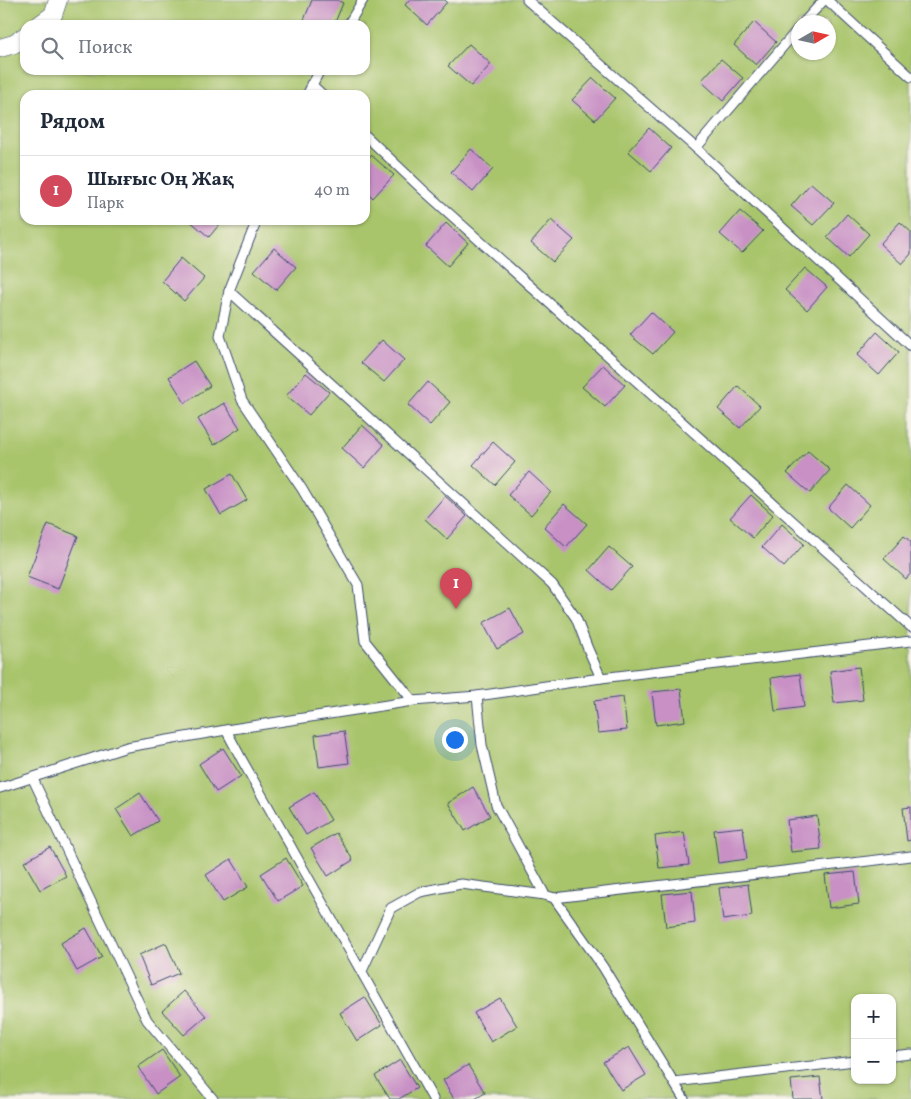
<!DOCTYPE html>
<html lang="ru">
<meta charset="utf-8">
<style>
body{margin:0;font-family:Vollkorn,serif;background:#f6f6f7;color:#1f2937}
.controls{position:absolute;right:15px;bottom:15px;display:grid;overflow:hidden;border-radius:10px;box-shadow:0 1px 4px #0004}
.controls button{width:45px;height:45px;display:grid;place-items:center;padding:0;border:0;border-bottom:1px solid #e0e1e3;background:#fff;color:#1f2937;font:25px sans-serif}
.compass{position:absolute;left:791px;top:15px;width:45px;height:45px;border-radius:50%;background:#fff;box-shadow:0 1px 4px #0004;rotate:81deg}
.you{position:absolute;left:454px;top:739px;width:18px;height:18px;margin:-12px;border:4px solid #fff;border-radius:50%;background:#1a73e8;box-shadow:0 0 0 8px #1a73e833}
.badge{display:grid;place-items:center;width:32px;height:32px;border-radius:50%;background:#d1495b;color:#fff;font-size:16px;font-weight:700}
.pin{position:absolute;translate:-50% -41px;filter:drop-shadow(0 1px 2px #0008)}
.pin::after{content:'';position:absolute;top:26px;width:18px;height:15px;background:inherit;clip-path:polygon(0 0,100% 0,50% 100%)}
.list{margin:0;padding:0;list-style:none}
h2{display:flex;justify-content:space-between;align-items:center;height:65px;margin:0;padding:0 20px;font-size:21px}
h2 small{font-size:16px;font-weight:400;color:#747a83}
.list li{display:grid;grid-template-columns:32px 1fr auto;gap:15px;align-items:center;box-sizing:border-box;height:70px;padding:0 20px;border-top:1px solid #e0e1e3}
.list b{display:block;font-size:19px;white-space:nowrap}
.list p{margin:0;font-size:16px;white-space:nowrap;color:#747a83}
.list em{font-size:16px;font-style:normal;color:#747a83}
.icon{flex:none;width:28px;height:28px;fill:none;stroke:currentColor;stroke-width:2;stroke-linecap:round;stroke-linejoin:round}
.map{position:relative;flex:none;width:911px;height:1099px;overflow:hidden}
.search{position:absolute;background:#fff;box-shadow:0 1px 4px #0004;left:20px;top:20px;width:350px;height:55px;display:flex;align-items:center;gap:12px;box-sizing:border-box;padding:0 18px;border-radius:15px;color:#747a83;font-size:19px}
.panel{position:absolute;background:#fff;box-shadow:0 1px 4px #0004;left:20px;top:90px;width:350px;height:135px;border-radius:15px}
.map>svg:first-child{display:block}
</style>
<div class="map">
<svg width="911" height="1099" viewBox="0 0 911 1099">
<rect width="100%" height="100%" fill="#f7f3e8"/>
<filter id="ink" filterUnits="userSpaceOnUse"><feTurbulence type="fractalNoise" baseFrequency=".02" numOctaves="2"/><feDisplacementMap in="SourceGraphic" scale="10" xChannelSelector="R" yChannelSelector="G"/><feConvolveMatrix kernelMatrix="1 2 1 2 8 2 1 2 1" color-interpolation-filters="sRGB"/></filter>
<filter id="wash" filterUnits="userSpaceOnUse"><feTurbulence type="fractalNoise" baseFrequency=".0096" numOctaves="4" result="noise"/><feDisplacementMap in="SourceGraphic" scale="20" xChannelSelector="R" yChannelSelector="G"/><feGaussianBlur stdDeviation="1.12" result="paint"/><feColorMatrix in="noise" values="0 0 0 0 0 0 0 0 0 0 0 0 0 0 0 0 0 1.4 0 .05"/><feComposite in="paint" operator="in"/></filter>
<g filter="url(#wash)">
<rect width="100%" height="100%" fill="#f2e1c4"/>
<!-- green -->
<path fill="#a9c56c" stroke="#627a65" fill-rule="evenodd" d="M0 0H911V1099H0ZM798 22H828V52H798ZM25 25H365V70H25ZM25 95H365V220H25ZM855 998H892V1080H855Z"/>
<g id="blocks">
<!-- building -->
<g fill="#c890c5">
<path d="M312 0H337L343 3 334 25H317L304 20Z"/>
<path d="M409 0H445L447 2 427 25 405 5Z"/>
<path d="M754 22 776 42 756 65 734 45Z"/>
<path d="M469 44 491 64 471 86 448 66Z"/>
<path d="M721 59 743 78 723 101 701 81Z"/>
<path d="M593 78 615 98 595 120 572 100Z"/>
<path d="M649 128 671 148 651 171 628 151Z"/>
<path d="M471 149 493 169 473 192 451 172Z"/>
<path d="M371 155 394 175 373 198 365 190V162Z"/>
<path d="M811 183 834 203 813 225 791 206Z"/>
<path d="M740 211 763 231 742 253 720 234Z"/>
<path d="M847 214 869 234 849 257 827 237Z"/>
<path d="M189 220H223L209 237Z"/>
<path d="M551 220 574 240 553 262 531 243Z"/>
<path d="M900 222 911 232V254L902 264 880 244Z"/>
<path d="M446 223 468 243 448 266 426 246Z"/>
<path d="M274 248 296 267 276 290 254 271Z"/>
<path d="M181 258 204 278 184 301 162 281Z"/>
<path d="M805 268 827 287 807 310 785 290Z"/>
<path d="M651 312 673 332 653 354 630 335Z"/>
<path d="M877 332 899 352 879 375 857 355Z"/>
<path d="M382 340 404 360 384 382 361 363Z"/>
<path d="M194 361 210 386 185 403 169 377Z"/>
<path d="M603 365 625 385 605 407 582 387Z"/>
<path d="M306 373 329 392 309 415 286 396Z"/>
<path d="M428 382 450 402 430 425 408 405Z"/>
<path d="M738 386 760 406 740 428 718 409Z"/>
<path d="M224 403 240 428 214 445 198 419Z"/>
<path d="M362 425 384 445 364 468 342 448Z"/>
<path d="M493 442 515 462 495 485 473 465Z"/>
<path d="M808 451 830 470 810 493 787 473Z"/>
<path d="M529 472 551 492 531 515 508 495Z"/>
<path d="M232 474 247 500 221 515 206 489Z"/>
<path d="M848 485 870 505 850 528 828 508Z"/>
<path d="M751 495 773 515 753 538 730 518Z"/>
<path d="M445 496 467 516 447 539 425 519Z"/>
<path d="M564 504 587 524 566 547 544 527Z"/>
<path d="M48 524 78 536 58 589 27 577Z"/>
<path d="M782 524 804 544 784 567 762 547Z"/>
<path d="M904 536 911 542V573L906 579 884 559Z"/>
<path d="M609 547 632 567 611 590 589 570Z"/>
<path d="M510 608 524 634 497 649 483 623Z"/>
<path d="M859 667 863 700 834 703 830 671Z"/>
<path d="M800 674 804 707 775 711 771 678Z"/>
<path d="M681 689 685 721 656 725 652 692Z"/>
<path d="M623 697 627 730 598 733 594 701Z"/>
<path d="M344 731 349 763 319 767 315 735Z"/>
<path d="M223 748 241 776 216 792 199 764Z"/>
<path d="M473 787 490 816 465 831 448 803Z"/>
<path d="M314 792 331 820 306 835 289 807Z"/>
<path d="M140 793 158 821 133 836 116 809Z"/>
<path d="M911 807V840L907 841 903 808Z"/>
<path d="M817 816 821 849 791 852 787 820Z"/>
<path d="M743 827 747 859 718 863 714 830Z"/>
<path d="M684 832 689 865 659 868 655 836Z"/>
<path d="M336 833 353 860 328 876 311 848Z"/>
<path d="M50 847 66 876 40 890 24 862Z"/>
<path d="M286 858 303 886 278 901 261 874Z"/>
<path d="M231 859 248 887 223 902 206 875Z"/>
<path d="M855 872 859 904 829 908 825 875Z"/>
<path d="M748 884 752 916 723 920 719 888Z"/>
<path d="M692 891 695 923 666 927 662 894Z"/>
<path d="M86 928 102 957 77 971 61 943Z"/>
<path d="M166 943 179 973 151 985 139 955Z"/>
<path d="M184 991 206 1016 184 1035 162 1011Z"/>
<path d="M365 997 382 1025 357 1041 340 1013Z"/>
<path d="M500 998 517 1026 491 1042 474 1013Z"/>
<path d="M629 1047 646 1075 621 1090 603 1062Z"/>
<path d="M162 1050 180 1077 156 1094 138 1067Z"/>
<path d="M400 1060 417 1088 399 1099H390L375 1076Z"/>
<path d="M468 1065 485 1093 475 1099H454L443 1080Z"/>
<path d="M820 1077 823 1099H793L791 1080Z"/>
</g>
</g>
</g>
<g filter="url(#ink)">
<use href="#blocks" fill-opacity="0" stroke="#3b4a6d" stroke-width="1"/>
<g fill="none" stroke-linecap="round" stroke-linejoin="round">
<defs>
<g id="lane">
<path d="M527 0 696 148"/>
<path d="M827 0 911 77"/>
<path d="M804 22 824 0"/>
<path d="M348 25 363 0"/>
<path d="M798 29 696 148 911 346"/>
<path d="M311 84 323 95"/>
<path d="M307 95 320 70"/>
<path d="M365 135 423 190 911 627"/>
<path d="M257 220 229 291 220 336 242 400 302 489 358 585 365 641 413 701"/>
<path d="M229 291 552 584 576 618 588 649 601 678"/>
<path d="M477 696 482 745 496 805 545 895 554 898 603 967 684 1099"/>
<path d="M226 730 242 760 433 1099"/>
<path d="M33 779 147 1020 213 1099"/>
<path d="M0 788 127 747 226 730 413 701 477 696 601 678 911 641"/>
<path d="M554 898 911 856"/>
<path d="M362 971 391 908 420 892 461 884 545 895"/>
<path d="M892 1056 911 1054"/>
<path d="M674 1082 855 1061"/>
</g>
<g id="street">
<path d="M39 25 53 15 58 0"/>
<path d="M0 48 14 44 25 36"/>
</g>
</defs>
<!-- lane casing -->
<use href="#lane" stroke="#3b4a6d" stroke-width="11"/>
<!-- street casing -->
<use href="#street" stroke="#3b4a6d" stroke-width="19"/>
<!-- lane -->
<use href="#lane" stroke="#fff" stroke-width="9"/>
<!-- street -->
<use href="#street" stroke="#fff" stroke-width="18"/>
</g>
</g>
</svg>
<div class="controls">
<button>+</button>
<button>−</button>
</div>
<svg class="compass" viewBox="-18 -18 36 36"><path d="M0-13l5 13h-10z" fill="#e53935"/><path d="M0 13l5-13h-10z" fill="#747a83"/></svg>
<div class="you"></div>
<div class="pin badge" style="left:456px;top:609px">1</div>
<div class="search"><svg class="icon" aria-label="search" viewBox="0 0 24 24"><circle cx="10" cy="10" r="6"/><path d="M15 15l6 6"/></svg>Поиск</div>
<section class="panel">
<h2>Рядом<small></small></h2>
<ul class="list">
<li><span class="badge">1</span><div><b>Шығыс Оң Жақ</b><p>Парк</p></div><em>40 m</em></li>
</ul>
</section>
</div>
